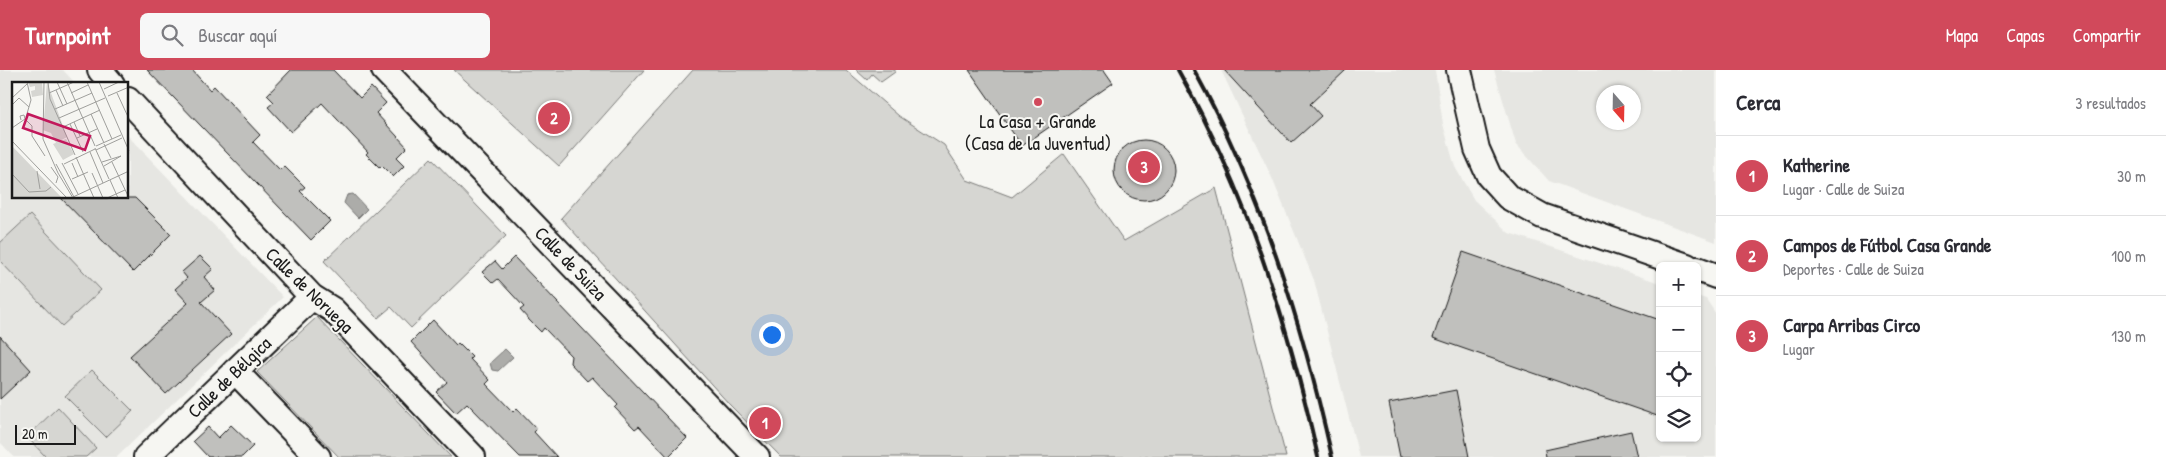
<!DOCTYPE html>
<html lang="es">
<meta charset="utf-8">
<style>
body{margin:0;font-family:"Patrick Hand",sans-serif;background:#f7f7f7;color:#2b2b33}
.controls{position:absolute;right:15px;bottom:15px;display:grid;overflow:hidden;border-radius:8px;box-shadow:0 1px 4px #0004}
.controls button{width:45px;height:45px;display:grid;place-items:center;padding:0;border:0;border-bottom:1px solid #e1e1e2;background:#fff;color:#2b2b33;font:25px sans-serif}
.compass{position:absolute;left:1596px;top:15px;width:45px;height:45px;border-radius:50%;background:#fff;box-shadow:0 1px 4px #0004;rotate:160deg}
.scale{position:absolute;left:15px;bottom:12px;width:61px;box-sizing:border-box;padding-left:5px;border:2px solid #1c1c1c;border-top:0;font-size:14px;line-height:18px;white-space:nowrap;color:#1c1c1c;-webkit-text-stroke:4px #f6f6f2;paint-order:stroke}
.you{position:absolute;left:771px;top:264px;width:18px;height:18px;margin:-12px;border:4px solid #fff;border-radius:50%;background:#1a73e8;box-shadow:0 0 0 8px #1a73e833}
.badge{display:grid;place-items:center;width:32px;height:32px;border-radius:50%;background:#d1495b;color:#fff;font-size:16px;font-weight:700}
.pin{position:absolute;translate:-50% -50%;border:2px solid #fff;box-shadow:0 1px 5px #0006}
.list{margin:0;padding:0;list-style:none}
h2{display:flex;justify-content:space-between;align-items:center;height:65px;margin:0;padding:0 20px;font-size:21px}
h2 small{font-size:16px;font-weight:400;color:#7c7c81}
.list li{display:grid;grid-template-columns:32px 1fr auto;gap:15px;align-items:center;box-sizing:border-box;height:80px;padding:0 20px;border-top:1px solid #e1e1e2}
.list b{display:block;font-size:19px;white-space:nowrap}
.list p{margin:0;font-size:16px;white-space:nowrap;color:#7c7c81}
.list em{font-size:16px;font-style:normal;color:#7c7c81}
.icon{flex:none;width:28px;height:28px;fill:none;stroke:currentColor;stroke-width:2;stroke-linecap:round;stroke-linejoin:round}
.map{position:relative;flex:none;width:1716px;height:387px;overflow:hidden}
header{display:flex;align-items:center;gap:30px;box-sizing:border-box;height:70px;padding:0 25px;background:#d1495b;color:#fff}
header strong{font-size:24px}
nav{display:flex;gap:28px;margin-inline-start:auto;font-size:18px}
.search{width:350px;height:45px;background:#f7f7f7;display:flex;align-items:center;gap:12px;box-sizing:border-box;padding:0 18px;border-radius:8px;color:#7c7c81;font-size:19px}
main{display:flex}
aside{flex:1;background:#fff}
.map>svg:first-child{display:block}
</style>
<header>
<strong>Turnpoint</strong>
<div class="search"><svg class="icon" aria-label="search" viewBox="0 0 24 24"><circle cx="10" cy="10" r="6"/><path d="M15 15l6 6"/></svg>Buscar aquí</div>
<nav><a>Mapa</a><a>Capas</a><a>Compartir</a></nav>
</header>
<main>
<div class="map">
<svg width="1716" height="387" viewBox="0 0 1716 387">
<rect width="100%" height="100%" fill="#f6f6f2"/>
<filter id="ink" filterUnits="userSpaceOnUse"><feTurbulence type="fractalNoise" baseFrequency=".02" numOctaves="2"/><feDisplacementMap in="SourceGraphic" scale="10" xChannelSelector="R" yChannelSelector="G"/><feConvolveMatrix kernelMatrix="1 2 1 2 8 2 1 2 1" color-interpolation-filters="sRGB"/></filter>
<g filter="url(#ink)">
<!-- built -->
<g fill="#e6e6e2" fill-rule="evenodd">
<path d="M0 0H63L76 14H14V128H128V66L283 227 117 387H14L0 372Z"/>
<path d="M1221 0H1435L1443 54 1455 97 1474 130 1509 163 1660 213V368H1697V226L1706 229 1716 244V387H1359L1314 210 1272 108Z"/>
<path d="M1494 0H1716V172L1549 111 1516 74ZM1604 22H1634V52H1604Z"/>
</g>
<!-- green -->
<g fill="#d6d6d2" stroke="#797977">
<path d="M454 0H644L559 96Z"/>
<path d="M693 0H846L899 46 944 75 967 110 1012 127 1064 84 1124 171 1216 118 1286 387H781L730 335 561 148Z"/>
<path d="M856 0H895V2L881 12 872 4 867 10Z"/>
<path d="M431 88 506 166 411 258 391 237 378 248 324 191Z"/>
<path d="M30 145 101 220 62 256 0 191V173Z"/>
<path d="M317 247 451 387H339L257 302Z"/>
<path d="M92 300 133 341 106 367 65 326Z"/>
<path d="M58 337 96 378 86 387H46L27 367Z"/>
</g>
<!-- water -->
<g fill="#acaca9" stroke="#727271">
<path d="M353 124 367 139 358 148 344 133 347 125Z"/>
<path d="M505 279 513 287 498 301 492 300 490 293Z"/>
</g>
<!-- building -->
<g fill="#c0c0bd" stroke="#1c1c1c">
<path d="M147 0H192L210 20 214 16 260 65 253 72 280 100 284 96 305 117 300 121 330 151 311 170Z"/>
<path d="M291 0H333L360 28 371 17 386 33 376 43 407 77 396 88 404 96 393 107 382 96 380 98 366 84 368 82 322 33 291 62 268 37 274 32 267 25Z"/>
<path d="M969 0H1104L1113 13 1022 76Z"/>
<path d="M1224 0H1346L1310 34 1321 46 1291 73Z"/>
<circle cx="1144" cy="100" r="30"/>
<path d="M61 128H135L171 164 133 202Z"/>
<path d="M1463 182 1660 250V347L1433 268Z"/>
<path d="M200 186 213 199 204 207 215 220 201 232 231 264 166 324 130 286 188 233 175 219 187 208 182 202Z"/>
<path d="M514 187 687 368 668 387 639 356 635 359 615 338 618 335 592 307 587 311 570 293 571 286 544 258 541 262 530 251 520 240 524 237 498 209 493 213 482 202 495 191 502 199Z"/>
<path d="M433 250 456 275 458 273 472 287 470 289 490 310 486 314 513 342 517 338 537 359 534 362 557 387H520L467 333 456 343 436 322 447 312 411 272Z"/>
<path d="M0 266 31 300 0 329Z"/>
<path d="M1456 320 1469 387H1400L1389 333Z"/>
<path d="M231 355 253 376 242 387H208L193 371 208 357 218 368Z"/>
<path d="M1631 361 1637 387H1546L1545 380Z"/>
</g>
<g fill="none" stroke-linecap="round" stroke-linejoin="round">
<defs>
<g id="minor">
<path d="M100 0 112 14"/>
<path d="M384 0 757 387"/>
<path d="M1459 0 1477 79 1489 106 1508 127 1542 146 1687 196"/>
<path d="M128 30 312 227 333 240 473 387"/>
<path d="M1697 199 1716 206"/>
<path d="M235 301 318 387"/>
<path d="M146 387 312 227"/>
</g>
</defs>
<!-- minor casing -->
<use href="#minor" stroke="#1c1c1c" stroke-width="28"/>
<!-- minor -->
<use href="#minor" stroke="#f6f6f2" stroke-width="24"/>
<!-- rail -->
<g stroke="#1c1c1c" stroke-width="4">
<path d="M1178 0C1246 121 1288 252 1318 387"/>
<path d="M1194 0C1261 121 1302 253 1332 387"/>
</g>
</g>
</g>
<!-- markers -->
<circle fill="#d1495b" stroke="#f6f6f2" stroke-width="2" cx="1038" cy="32" r="5"/>
<g text-anchor="middle" stroke-width="4" stroke-linejoin="round" paint-order="stroke">
<!-- poi labels -->
<g font-size="19" fill="#1c1c1c" stroke="#f6f6f2">
<text x="1038" y="58">La Casa + Grande<tspan x="1038" dy="22">(Casa de la Juventud)</tspan></text>
</g>
<!-- street labels -->
<g font-size="19" fill="#1c1c1c" stroke="#f6f6f2">
<text transform="translate(571 193) rotate(46)" y="7">Calle de Suiza</text>
<text transform="translate(310 220) rotate(44)" y="7">Calle de Noruega</text>
<text transform="translate(229 307) rotate(-44)" y="7">Calle de Bélgica</text>
</g>
</g>
<!-- overview -->
<g transform="translate(12 12)">
<rect width="116" height="116" fill="#f6f6f2"/>
<path d="M16 0H30L31 13 20 15 19 9 23 8V4L18 5ZM35 0 55 55 44 61 39 51 31 48ZM54 57 62 72 51 78 41 62ZM0 64 50 116H0Z" fill="#d6d6d2"/>
<path fill="none" stroke="#9f9f9c" stroke-width="1" d="M32 0 31 57 46 91 61 116M36 0 38 17 63 73M45 0 55 22M55 0 83 64M75 0 100 57M87 0 117 69M92 7 107 0M44 8 51 24M37 11 62 0M59 11 76 3M105 11 117 37M96 14 117 5M0 16 15 2M0 23 7 16 17 25M43 27 80 11M79 32 92 61M14 35 19 18 15 0M47 36 93 16M13 37 20 44V54L33 74M62 40 68 54M58 42 71 70M51 45 88 28M0 46 13 37 12 33 8 34 9 38M65 56 85 47M0 59 55 116M92 62 99 76M84 64 109 53M83 66 97 97M84 68 110 56M78 70 91 101M64 75 82 116M90 80 109 74 92 84M100 80 117 116M50 81 66 112M60 81 66 95M44 82 62 115M52 82 83 67M39 85 46 95 44 101M25 89 28 107M80 91 91 116M0 92 17 110 34 109 39 105M60 97 76 90M98 98 106 116M61 115 117 89M95 116 113 108"/>
<path fill="#c2185b" fill-opacity="0.15" stroke="#c2185b" stroke-width="2.5" d="M16 32 78 54 73 68 11 46Z"/>
<rect width="116" height="116" fill="none" stroke="#1c1c1c" stroke-width="2.5"/>
</g>
</svg>
<div class="controls">
<button>+</button>
<button>−</button>
<button><svg class="icon" aria-label="locate" viewBox="0 0 24 24"><circle cx="12" cy="12" r="6"/><path d="M12 2v4M12 18v4M2 12h4M18 12h4"/></svg></button>
<button><svg class="icon" aria-label="layers" viewBox="0 0 24 24"><path d="M12 4l9 5-9 5-9-5zM3 14l9 5 9-5"/></svg></button>
</div>
<svg class="compass" viewBox="-18 -18 36 36"><path d="M0-13l5 13h-10z" fill="#e53935"/><path d="M0 13l5-13h-10z" fill="#7c7c81"/></svg>
<div class="scale">20 m</div>
<div class="you"></div>
<div class="pin badge" style="left:765px;top:353px">1</div>
<div class="pin badge" style="left:554px;top:48px">2</div>
<div class="pin badge" style="left:1144px;top:97px">3</div>
</div>
<aside>
<h2>Cerca<small>3 resultados</small></h2>
<ul class="list">
<li><span class="badge">1</span><div><b>Katherine</b><p>Lugar · Calle de Suiza</p></div><em>30 m</em></li>
<li><span class="badge">2</span><div><b>Campos de Fútbol Casa Grande</b><p>Deportes · Calle de Suiza</p></div><em>100 m</em></li>
<li><span class="badge">3</span><div><b>Carpa Arribas Circo</b><p>Lugar</p></div><em>130 m</em></li>
</ul>
</aside>
</main>
